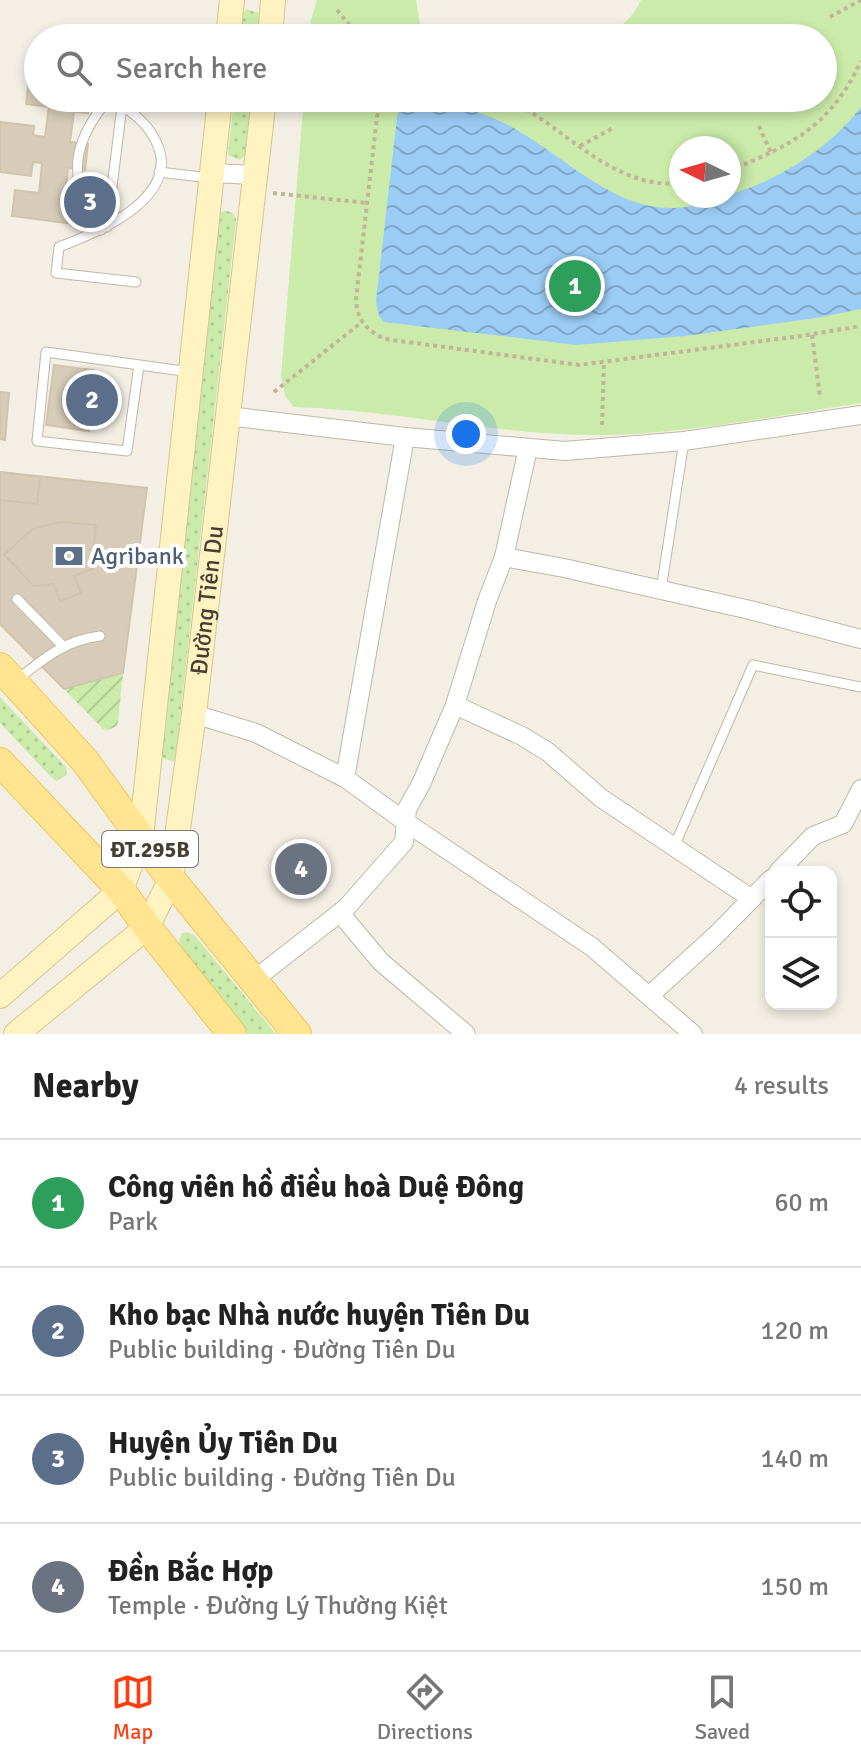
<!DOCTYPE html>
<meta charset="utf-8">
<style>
body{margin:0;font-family:Signika,sans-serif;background:#f6f6f6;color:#222}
.controls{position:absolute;right:24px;bottom:24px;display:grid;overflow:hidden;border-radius:16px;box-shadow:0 4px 12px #0003}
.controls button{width:72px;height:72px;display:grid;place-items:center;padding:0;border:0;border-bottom:2px solid #e0e0e0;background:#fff;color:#222;font:40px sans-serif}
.compass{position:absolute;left:669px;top:136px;width:72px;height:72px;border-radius:50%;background:#fff;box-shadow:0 4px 12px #0003;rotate:275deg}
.you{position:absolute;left:466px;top:434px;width:28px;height:28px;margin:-20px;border:6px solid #fff;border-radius:50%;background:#1a73e8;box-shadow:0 0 0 12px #1a73e833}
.badge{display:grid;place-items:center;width:52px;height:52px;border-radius:50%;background:#ff3e0f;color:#fff;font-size:26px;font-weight:700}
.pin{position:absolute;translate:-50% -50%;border:4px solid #fff;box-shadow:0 2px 8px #0006}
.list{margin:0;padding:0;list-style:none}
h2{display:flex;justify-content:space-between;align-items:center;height:104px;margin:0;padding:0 32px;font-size:34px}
h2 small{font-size:26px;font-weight:400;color:#767676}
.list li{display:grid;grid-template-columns:52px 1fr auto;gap:24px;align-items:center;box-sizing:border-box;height:128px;padding:0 32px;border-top:2px solid #e0e0e0}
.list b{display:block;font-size:30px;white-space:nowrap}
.list p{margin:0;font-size:26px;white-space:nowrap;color:#767676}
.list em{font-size:26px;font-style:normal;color:#767676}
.icon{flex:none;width:44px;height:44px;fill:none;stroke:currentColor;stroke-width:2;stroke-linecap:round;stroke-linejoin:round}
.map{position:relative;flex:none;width:861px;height:1034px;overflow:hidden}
.search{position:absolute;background:#fff;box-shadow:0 4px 12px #0003;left:24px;right:24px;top:24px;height:88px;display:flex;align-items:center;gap:20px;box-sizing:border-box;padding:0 28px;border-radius:44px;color:#767676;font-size:30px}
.sheet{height:616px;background:#fff}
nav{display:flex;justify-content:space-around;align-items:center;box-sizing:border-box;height:112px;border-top:2px solid #e0e0e0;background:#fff;font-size:22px;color:#767676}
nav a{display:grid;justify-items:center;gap:4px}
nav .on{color:#ff3e0f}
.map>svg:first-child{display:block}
</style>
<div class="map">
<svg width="861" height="1034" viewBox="0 0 861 1034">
<defs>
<pattern id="grass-dots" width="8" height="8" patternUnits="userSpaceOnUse" patternTransform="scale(2)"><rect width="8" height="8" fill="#caeba9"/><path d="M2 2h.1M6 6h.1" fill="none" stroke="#afcb92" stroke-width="1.8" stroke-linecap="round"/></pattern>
<pattern id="garden-furrows" width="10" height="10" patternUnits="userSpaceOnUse" patternTransform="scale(2)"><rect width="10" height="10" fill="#caeba9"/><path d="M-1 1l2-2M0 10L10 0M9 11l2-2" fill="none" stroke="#afcb92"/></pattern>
<pattern id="water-waves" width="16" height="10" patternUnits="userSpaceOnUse" patternTransform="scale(2)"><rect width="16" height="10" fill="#9bccf5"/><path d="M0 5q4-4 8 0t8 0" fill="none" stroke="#80a7c7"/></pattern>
</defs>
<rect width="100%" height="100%" fill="#f3efe4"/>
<!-- grass -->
<g fill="url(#grass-dots)">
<path d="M247 9 258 13 261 24 259 38H240L243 13Z"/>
<path d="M234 98H251L245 155 240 160 228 155Z"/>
<path d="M226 211 232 212 236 218 235 229 179 727V750L174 762 163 758 160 753 217 221 221 212Z"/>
<path d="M0 697 66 767 67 775 56 781 51 777 0 723Z"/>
<path d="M188 932 195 936 276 1034H248L182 951 179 941 182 933Z"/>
</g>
<!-- park -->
<g fill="#caeba9" fill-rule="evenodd">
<path d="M317 0H416L420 25 429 33 522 38H309L311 20Z"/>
<path d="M641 0H861V403C778 415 693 433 608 435 503 437 399 410 294 407L285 396 281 376 304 98H823V38H597C619 29 631 21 641 0ZM681 148H729V196H681Z"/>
</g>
<!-- garden -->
<path fill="url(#garden-furrows)" d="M123 673 118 722 117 726 108 730 103 729 64 689Z"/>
<!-- water -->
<path fill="url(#water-waves)" d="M413 99C430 98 445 102 461 107 482 113 503 121 522 133 569 161 615 209 673 208 700 208 725 196 749 188 791 172 834 143 861 107V309L816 318 685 336 576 345 384 322 379 316 376 301 397 118 399 109Z"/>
<!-- building -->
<g fill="#d6ccb9" stroke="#d1c4ab" stroke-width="2">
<path d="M29 77 38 78V98H89L88 113 74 112 70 142 88 144 85 170 68 168 65 195 76 197 73 224 12 216 15 190 39 193 42 163 33 162 31 176 0 172V122L34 126 33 135 45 137 49 107 26 104Z"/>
<path d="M54 365 94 370 92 388 105 389 102 413 91 411 89 431 46 425Z"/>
<path d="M0 392 9 393 5 440 0 439Z"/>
<path d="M0 472 147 488 123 673 64 689 0 624Z"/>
<path d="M0 472 40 477 37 504 0 500Z"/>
<path d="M60 522 96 525 92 569 74 576 81 593 60 601 53 584 34 586 4 555 32 529Z"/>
</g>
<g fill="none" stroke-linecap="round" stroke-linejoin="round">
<defs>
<g id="service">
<path d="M89 38 90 35 120 38"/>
<path d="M113 98C127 109 144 120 153 136 189 195 99 232 59 247L56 273 136 282"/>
<path d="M159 172 210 178"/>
<path d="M107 227 122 106"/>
<path d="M101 230C66 179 71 144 109 98"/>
<path d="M139 365 127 451 37 441 46 352 190 372"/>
<path d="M661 590 684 441"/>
<path d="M17 599 63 646"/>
<path d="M17 680C43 659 65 640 100 636"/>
<path d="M674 847 753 665 861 687"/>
</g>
<g id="minor">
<path d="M211 173 256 175"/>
<path d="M228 416 405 437 565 451 684 441 861 415"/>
<path d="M504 557 564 568 750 610 861 639"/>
<path d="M455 705 522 736 548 752 601 798 752 899"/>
<path d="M194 714 256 733 345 778 407 823 592 947 693 1034"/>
<path d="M345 778 405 437"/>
<path d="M778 872 813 836 843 824 861 789"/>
<path d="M340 913 381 962 466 1034"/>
<path d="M254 980 347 907 404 842 407 809 421 784 455 705 487 601 504 557 528 448"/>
<path d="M649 996 715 936 771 879"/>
</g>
<g id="secondary">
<path d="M228 38 232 0"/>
<path d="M270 38 273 0"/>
<path d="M0 996 121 890 141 837 220 98"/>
<path id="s1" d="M16 1034 147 927 171 879 194 714 264 98"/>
</g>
<g id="primary">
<path d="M0 667 85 761 171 879 297 1034"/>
<path d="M0 762 121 890 147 927 232 1034"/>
</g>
</defs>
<!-- service casing -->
<use href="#service" stroke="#bfb8a6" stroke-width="11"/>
<!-- minor casing -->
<use href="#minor" stroke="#bfb8a6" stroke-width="20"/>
<!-- secondary casing -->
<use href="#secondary" stroke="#d6c790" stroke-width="26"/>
<!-- primary casing -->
<use href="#primary" stroke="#ecc65a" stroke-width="30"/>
<!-- path -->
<g stroke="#c2b596" stroke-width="4" stroke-dasharray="4 4" stroke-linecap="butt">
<path d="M337 10 360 38"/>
<path d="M830 17 861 0"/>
<path d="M382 98 377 117 356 299C357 320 366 330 385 339L579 365 801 336 861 326"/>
<path d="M505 98C562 123 612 191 681 183"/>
<path d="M759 126 771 153"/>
<path d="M580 146 613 128"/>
<path d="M729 171C793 144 830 127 861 61"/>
<path d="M273 193 367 203"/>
<path d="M812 335 820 396"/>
<path d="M274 392 362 322"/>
<path d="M602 425 604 363"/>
</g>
<!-- service -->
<use href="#service" stroke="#fff" stroke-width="9"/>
<!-- minor -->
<use href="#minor" stroke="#fff" stroke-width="18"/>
<!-- secondary -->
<use href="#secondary" stroke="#fff3c2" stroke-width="24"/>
<!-- primary -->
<use href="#primary" stroke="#ffe591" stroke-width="28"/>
</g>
<!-- icons -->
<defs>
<symbol id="bank-bare" viewBox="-9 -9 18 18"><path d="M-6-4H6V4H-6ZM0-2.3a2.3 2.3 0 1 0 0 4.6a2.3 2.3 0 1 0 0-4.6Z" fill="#5c6f8a" stroke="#fff" stroke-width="2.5" paint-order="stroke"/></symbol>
</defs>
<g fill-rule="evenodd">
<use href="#bank-bare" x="49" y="536" width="40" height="40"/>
</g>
<g text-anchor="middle" stroke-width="8" stroke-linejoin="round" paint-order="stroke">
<!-- shield labels -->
<rect fill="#fff" stroke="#7e7970" stroke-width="2" x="102" y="831" width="96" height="36" rx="6"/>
<g font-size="22" font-weight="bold" fill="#463f33">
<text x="150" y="857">ĐT.295B</text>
</g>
<!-- service labels -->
<g font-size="24" fill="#4e5e75" stroke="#fff" text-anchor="start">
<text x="91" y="564">Agribank</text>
</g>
<!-- street labels -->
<g font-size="24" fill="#463f33" stroke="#fff">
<text dy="8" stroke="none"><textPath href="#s1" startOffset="504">Đường Tiên Du</textPath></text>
</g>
</g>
</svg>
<div class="controls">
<button><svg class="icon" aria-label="locate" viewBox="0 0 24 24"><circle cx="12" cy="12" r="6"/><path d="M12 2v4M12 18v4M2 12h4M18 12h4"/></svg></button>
<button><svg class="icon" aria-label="layers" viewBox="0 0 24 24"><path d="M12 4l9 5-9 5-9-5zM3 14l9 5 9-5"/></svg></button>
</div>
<svg class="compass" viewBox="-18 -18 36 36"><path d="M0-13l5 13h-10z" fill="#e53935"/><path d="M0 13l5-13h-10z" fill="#767676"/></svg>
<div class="you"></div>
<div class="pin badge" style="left:575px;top:286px;background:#2e9e5b">1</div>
<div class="pin badge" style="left:92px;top:400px;background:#5c6f8a">2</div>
<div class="pin badge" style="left:90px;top:202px;background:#5c6f8a">3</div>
<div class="pin badge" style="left:301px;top:869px;background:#6b7280">4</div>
<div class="search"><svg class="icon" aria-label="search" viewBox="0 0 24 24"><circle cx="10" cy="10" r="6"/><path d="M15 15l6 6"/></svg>Search here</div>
</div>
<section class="sheet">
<h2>Nearby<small>4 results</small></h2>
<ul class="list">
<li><span class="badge" style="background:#2e9e5b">1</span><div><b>Công viên hồ điều hoà Duệ Đông</b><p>Park</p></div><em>60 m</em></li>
<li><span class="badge" style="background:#5c6f8a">2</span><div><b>Kho bạc Nhà nước huyện Tiên Du</b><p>Public building · Đường Tiên Du</p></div><em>120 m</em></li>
<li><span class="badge" style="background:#5c6f8a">3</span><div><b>Huyện Ủy Tiên Du</b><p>Public building · Đường Tiên Du</p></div><em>140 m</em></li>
<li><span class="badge" style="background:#6b7280">4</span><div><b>Đền Bắc Hợp</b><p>Temple · Đường Lý Thường Kiệt</p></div><em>150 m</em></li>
</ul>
</section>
<nav>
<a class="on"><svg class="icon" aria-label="map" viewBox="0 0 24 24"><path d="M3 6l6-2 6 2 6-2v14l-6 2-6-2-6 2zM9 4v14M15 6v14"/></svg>Map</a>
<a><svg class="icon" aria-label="directions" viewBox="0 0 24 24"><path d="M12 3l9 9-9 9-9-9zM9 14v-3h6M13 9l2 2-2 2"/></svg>Directions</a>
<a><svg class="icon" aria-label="saved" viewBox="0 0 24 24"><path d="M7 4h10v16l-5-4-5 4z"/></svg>Saved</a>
</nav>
